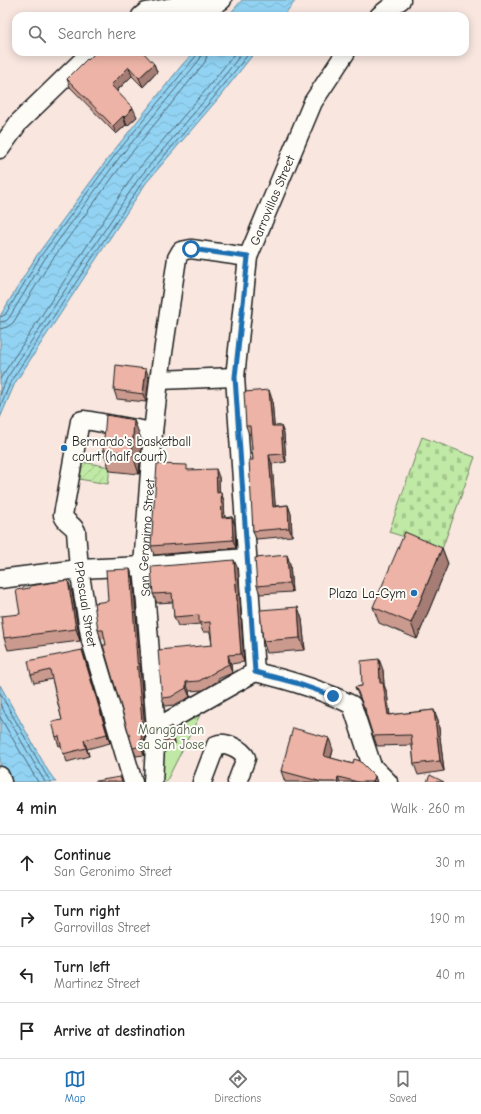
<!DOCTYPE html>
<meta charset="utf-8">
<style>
body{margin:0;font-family:"Comic Neue",sans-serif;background:#f2f2f2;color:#222}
.stop{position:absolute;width:12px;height:12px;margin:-9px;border:3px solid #1f6fb2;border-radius:50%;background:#fff}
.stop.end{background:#1f6fb2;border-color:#fff;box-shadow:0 1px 4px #0008}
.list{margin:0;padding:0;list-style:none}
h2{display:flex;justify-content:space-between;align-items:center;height:52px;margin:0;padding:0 16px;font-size:17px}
h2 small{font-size:13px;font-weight:400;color:#767676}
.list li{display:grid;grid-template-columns:26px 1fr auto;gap:12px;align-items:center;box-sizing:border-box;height:56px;padding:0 16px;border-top:1px solid #e0e0e0}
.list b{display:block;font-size:15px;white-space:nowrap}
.list p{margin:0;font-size:13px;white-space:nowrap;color:#767676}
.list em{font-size:13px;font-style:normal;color:#767676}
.icon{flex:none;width:22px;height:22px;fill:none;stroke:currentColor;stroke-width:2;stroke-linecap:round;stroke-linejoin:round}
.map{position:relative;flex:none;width:481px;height:782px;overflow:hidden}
.search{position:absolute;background:#fff;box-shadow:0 2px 10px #0003;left:12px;right:12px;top:12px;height:44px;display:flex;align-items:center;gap:10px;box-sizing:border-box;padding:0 14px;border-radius:12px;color:#767676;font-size:15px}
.sheet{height:276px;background:#fff}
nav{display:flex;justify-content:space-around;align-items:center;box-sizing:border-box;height:56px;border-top:1px solid #e0e0e0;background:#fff;font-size:11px;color:#767676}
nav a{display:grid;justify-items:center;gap:2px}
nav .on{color:#1f6fb2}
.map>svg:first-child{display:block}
</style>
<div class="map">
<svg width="481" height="782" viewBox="0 0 481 782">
<defs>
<pattern id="cemetery-stones" width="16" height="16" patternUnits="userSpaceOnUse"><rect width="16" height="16" fill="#bfe9a4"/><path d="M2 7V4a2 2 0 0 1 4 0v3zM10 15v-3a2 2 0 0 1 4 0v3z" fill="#a4c78d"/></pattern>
<pattern id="garden-furrows" width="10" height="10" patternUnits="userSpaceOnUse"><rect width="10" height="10" fill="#bfe9a4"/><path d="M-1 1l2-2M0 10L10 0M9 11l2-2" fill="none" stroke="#a4c78d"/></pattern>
<pattern id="water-waves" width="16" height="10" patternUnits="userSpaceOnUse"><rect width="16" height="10" fill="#92d3f3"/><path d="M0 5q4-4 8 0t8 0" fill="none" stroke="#7db5d0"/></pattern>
</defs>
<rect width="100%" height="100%" fill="#f8e6df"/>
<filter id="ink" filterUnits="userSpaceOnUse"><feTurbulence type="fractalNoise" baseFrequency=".025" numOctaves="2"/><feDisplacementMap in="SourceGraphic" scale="8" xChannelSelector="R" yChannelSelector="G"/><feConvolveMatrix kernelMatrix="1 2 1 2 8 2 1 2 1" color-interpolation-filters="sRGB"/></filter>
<g filter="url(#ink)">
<!-- cemetery -->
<path fill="url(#cemetery-stones)" stroke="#6e8260" d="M422 437 475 457 442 549 389 532Z"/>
<!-- park -->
<path fill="#bfe9a4" stroke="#6e8260" d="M208 699 166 782H153L156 728Z"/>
<!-- garden -->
<path fill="url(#garden-furrows)" stroke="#6e8260" d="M77 461 110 467 108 484 73 478Z"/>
<!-- water -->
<g fill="url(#water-waves)" stroke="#638a9d">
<path d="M242 0H296L283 16H228Z"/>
<path d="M194 52H255L217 100 146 183 15 383 0 418V316L37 255 112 153 182 65Z"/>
<path d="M0 685 48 771 56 782H3L0 776Z"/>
</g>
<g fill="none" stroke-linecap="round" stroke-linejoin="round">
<!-- shore -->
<g stroke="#4b6572" stroke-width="1">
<path d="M0 317 5 315 40 257 115 155 196 56 197 52"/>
<path d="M0 322 6 321 9 318 44 260 119 158 200 59 202 52"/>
<path d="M0 329 7 327 13 323 49 264 124 162 205 62 208 52"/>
<path d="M0 379 134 174 205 91 236 52"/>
<path d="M0 395 7 378 139 178 210 94 243 52"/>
<path d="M0 408 11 381 143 181 214 97 250 52"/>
<path d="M0 693 45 773 51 782"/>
<path d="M0 704 45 782"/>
<path d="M0 717 38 782"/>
</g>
<defs>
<g id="minor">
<path d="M141 16 146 12 178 6H213L222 0"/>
<path d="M379 16 389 8 401 0"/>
<path d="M0 149 19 122 84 59 93 52"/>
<path d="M159 380 235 377"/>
<path d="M0 579 79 569 143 566 247 558"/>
<path id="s1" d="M255 672 235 377 248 257 313 102 346 52"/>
<path d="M255 672C289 680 321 689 352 705L372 766 388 782"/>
<path d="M156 728 255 672"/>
<path d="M0 776 2 782"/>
<path d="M133 782 91 641 79 569 76 531C73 524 65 523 63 515L80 421 83 420 91 421 153 432"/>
<path id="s2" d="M153 782 156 728 143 566 153 432 159 380 177 258 181 251 191 249 248 257"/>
<path d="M202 782 216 745C225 741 242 749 246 758L237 782"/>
</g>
</defs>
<!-- minor casing -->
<use href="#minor" stroke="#1c1c1c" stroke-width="21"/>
<!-- minor -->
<use href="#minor" stroke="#fdfcf7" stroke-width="18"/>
</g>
<!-- wall -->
<g fill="#cb9a8f" stroke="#1c1c1c">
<path d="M88 60 154 64 157 72 143 87 132 76 117 91 137 117 127 126 126 125 116 134 70 87 67 79Z"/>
<path d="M149 378 146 402 117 399 114 390Z"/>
<path d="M272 399 274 426H281L284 434 286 462 272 464 275 506 288 505 291 514 292 536 256 539 253 531V460L251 434H249L246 426Z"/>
<path d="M142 441 139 474 110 471 103 450Z"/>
<path d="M188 470 219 477V492H221L224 501 225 518 232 517 235 525 236 548 154 555 151 546Z"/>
<path d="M442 548 448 564 417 639 379 623 373 607Z"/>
<path d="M287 555 290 564 292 592 260 594 257 586Z"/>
<path d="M130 569 133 577 145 731 144 755 136 756 133 748 106 645 105 638 101 639 98 630 108 601Z"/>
<path d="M238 569 244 662 231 664 232 673 218 679V681L203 690 189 691 190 697 174 705 165 706 162 698 212 645 210 632H203L200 624 178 626 174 617 173 602 157 603 153 594Z"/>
<path d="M72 592 80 641 8 650 4 638 20 614Z"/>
<path d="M302 619 305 650 267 653 263 641Z"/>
<path d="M82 650 110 743 87 749 89 756 67 762 61 745 59 746 56 737 62 720 52 679 34 683 31 675Z"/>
<path d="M383 670 384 685 387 693 390 715 434 710 438 720 444 771 418 775 414 764 412 745 377 746 361 701 359 697 355 687 362 686Z"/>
<path d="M171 726 173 730 175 744 166 746 164 741Z"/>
<path d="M333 750 331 758 353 764 377 782H285L281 771Z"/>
</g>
<!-- shaded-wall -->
<g fill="#a57d74" stroke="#1c1c1c">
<path d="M154 64 157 72 143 87 139 78Z"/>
<path d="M129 67 132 76 114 93 111 85Z"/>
<path d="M133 108 137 117 127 126 124 117Z"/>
<path d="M123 116 126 125 116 134 113 126Z"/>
<path d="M146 369 149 378 146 402 143 394Z"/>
<path d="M269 390 272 399 275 435 272 426Z"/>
<path d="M134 420 142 441 139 474 132 453Z"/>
<path d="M281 426 284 434 286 462 283 454Z"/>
<path d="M269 455 272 464 276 515 273 507Z"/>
<path d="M216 469 219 477 220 501 217 493Z"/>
<path d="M221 492 224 501 225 526 222 518Z"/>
<path d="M288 505 291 514 292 536 289 528Z"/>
<path d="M232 517 235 525 236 548 233 540Z"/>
<path d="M442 548 448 564 417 639 411 623Z"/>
<path d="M287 555 290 564 292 592 289 583Z"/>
<path d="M234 560 238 569 244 662 241 654Z"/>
<path d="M130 569 133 577 145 731 144 755 141 746Z"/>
<path d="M68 580 72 592 80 641 76 629Z"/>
<path d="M298 607 302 619 305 650 300 638Z"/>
<path d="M82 650 85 658 110 743 107 734Z"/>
<path d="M228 655 231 664 232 673 229 664Z"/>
<path d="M379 659 383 670 384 685 387 693 391 725 388 715 380 683Z"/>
<path d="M186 682 189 691 190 697 186 688Z"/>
<path d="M434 710 438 720 444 771 440 761Z"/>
<path d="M171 726 173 730 175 744 173 740Z"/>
<path d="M329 738 333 750 328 768 324 756Z"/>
<path d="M84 740 87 749 89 756 86 748Z"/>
<path d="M375 776 377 782H373Z"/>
<path d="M338 777 340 782H337Z"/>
</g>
<!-- building -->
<g fill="#ecb3a6" stroke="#1c1c1c">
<path d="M96 52H143L154 64 139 78 129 67 111 85 133 108 124 117 123 116 113 126 67 79 87 59 88 60Z"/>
<path d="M116 365 146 369 143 394 114 390Z"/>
<path d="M269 390 272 426H281L283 454 269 455 273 507 288 505 289 528 253 531 249 460H253L250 426H246L244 392Z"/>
<path d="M106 415 134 420 132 453 103 450Z"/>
<path d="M157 464 187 465V470L216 469 217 493 221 492 222 518 232 517 233 540 151 546Z"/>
<path d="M405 532 442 548 411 623 373 607Z"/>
<path d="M287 555 289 583 257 586 255 558Z"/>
<path d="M234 560 241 654 228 655 229 664 215 671V672L199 681 186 682V688L171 697 162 698 158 650 212 645 210 622 199 623V615L174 617 172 593 153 594 151 567Z"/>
<path d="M130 569 142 723 141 746 133 748 103 645H106L103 630H98L94 603 108 601 106 570Z"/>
<path d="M68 580 76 629 4 638 1 616 20 614 16 590 30 588V586Z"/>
<path d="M298 607 300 638 263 641 260 610Z"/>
<path d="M82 650 107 734 84 740 86 748 63 754 59 736 56 737 52 722 62 720 50 670 31 675 28 661Z"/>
<path d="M379 659 380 683H383L388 715 434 710 440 761 414 764 411 735 373 736 366 714 365 708H364L358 692 355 687 362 686 361 661Z"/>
<path d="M171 726 173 740 164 741 165 730Z"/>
<path d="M293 728 329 738 324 756 353 764 354 759 360 761 375 776 373 782H358L338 777 337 782H322L281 771Z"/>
<path d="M430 775 444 782H427Z"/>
<path d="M120 777 122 782H96V781Z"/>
</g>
</g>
<g fill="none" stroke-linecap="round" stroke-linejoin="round" filter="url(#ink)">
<!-- route -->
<path stroke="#1f6fb2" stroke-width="5" d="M191 249 248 257 235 377 255 672 296 683 333 696"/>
</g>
<!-- markers -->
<g fill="#1f6fb2" stroke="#fdfcf7" stroke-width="1.5">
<circle cx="64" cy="448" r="4"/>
<circle cx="414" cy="593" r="4"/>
</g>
<g text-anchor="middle" stroke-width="4" stroke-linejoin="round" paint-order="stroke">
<!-- street labels -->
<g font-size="13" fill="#1c1c1c" stroke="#fdfcf7">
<text dy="5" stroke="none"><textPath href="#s1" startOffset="478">Garrovillas Street</textPath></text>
<text dy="5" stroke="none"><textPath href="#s2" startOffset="245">San Geronimo Street</textPath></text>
<text transform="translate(86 604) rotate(81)" y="5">P.Pascual Street</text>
</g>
<!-- poi labels -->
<g font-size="13" fill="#1c1c1c" stroke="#fdfcf7" text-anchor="start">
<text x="72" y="446">Bernardo's basketball<tspan x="72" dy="15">court (half court)</tspan></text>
<text x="406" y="598" text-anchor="end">Plaza La-Gym</text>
</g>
<!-- park labels -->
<g font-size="13" fill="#4d5a45" stroke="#fdfcf7">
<text x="171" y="734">Manggahan<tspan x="171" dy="15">sa San Jose</tspan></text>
</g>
</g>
</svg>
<div class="stop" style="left:191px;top:249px"></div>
<div class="stop end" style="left:333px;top:696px"></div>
<div class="search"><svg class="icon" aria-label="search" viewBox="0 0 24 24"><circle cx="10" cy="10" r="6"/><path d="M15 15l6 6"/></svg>Search here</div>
</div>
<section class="sheet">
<h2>4 min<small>Walk · 260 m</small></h2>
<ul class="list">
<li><svg class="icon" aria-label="ahead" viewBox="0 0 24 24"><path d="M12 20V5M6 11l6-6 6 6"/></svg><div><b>Continue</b><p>San Geronimo Street</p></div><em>30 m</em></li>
<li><svg class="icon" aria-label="right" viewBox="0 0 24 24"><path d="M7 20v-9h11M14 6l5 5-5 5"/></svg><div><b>Turn right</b><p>Garrovillas Street</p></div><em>190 m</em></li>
<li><svg class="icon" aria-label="left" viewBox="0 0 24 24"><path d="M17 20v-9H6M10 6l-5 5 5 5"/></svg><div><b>Turn left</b><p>Martinez Street</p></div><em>40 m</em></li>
<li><svg class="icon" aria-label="arrive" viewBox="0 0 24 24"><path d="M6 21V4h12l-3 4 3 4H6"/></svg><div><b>Arrive at destination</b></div></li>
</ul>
</section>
<nav>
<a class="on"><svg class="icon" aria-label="map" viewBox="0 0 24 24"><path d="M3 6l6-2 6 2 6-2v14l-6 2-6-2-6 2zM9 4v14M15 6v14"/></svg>Map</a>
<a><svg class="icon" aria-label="directions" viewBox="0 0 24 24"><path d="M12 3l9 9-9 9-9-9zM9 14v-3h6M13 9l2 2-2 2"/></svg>Directions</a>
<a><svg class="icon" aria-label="saved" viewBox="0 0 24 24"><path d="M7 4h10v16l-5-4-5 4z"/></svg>Saved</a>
</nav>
